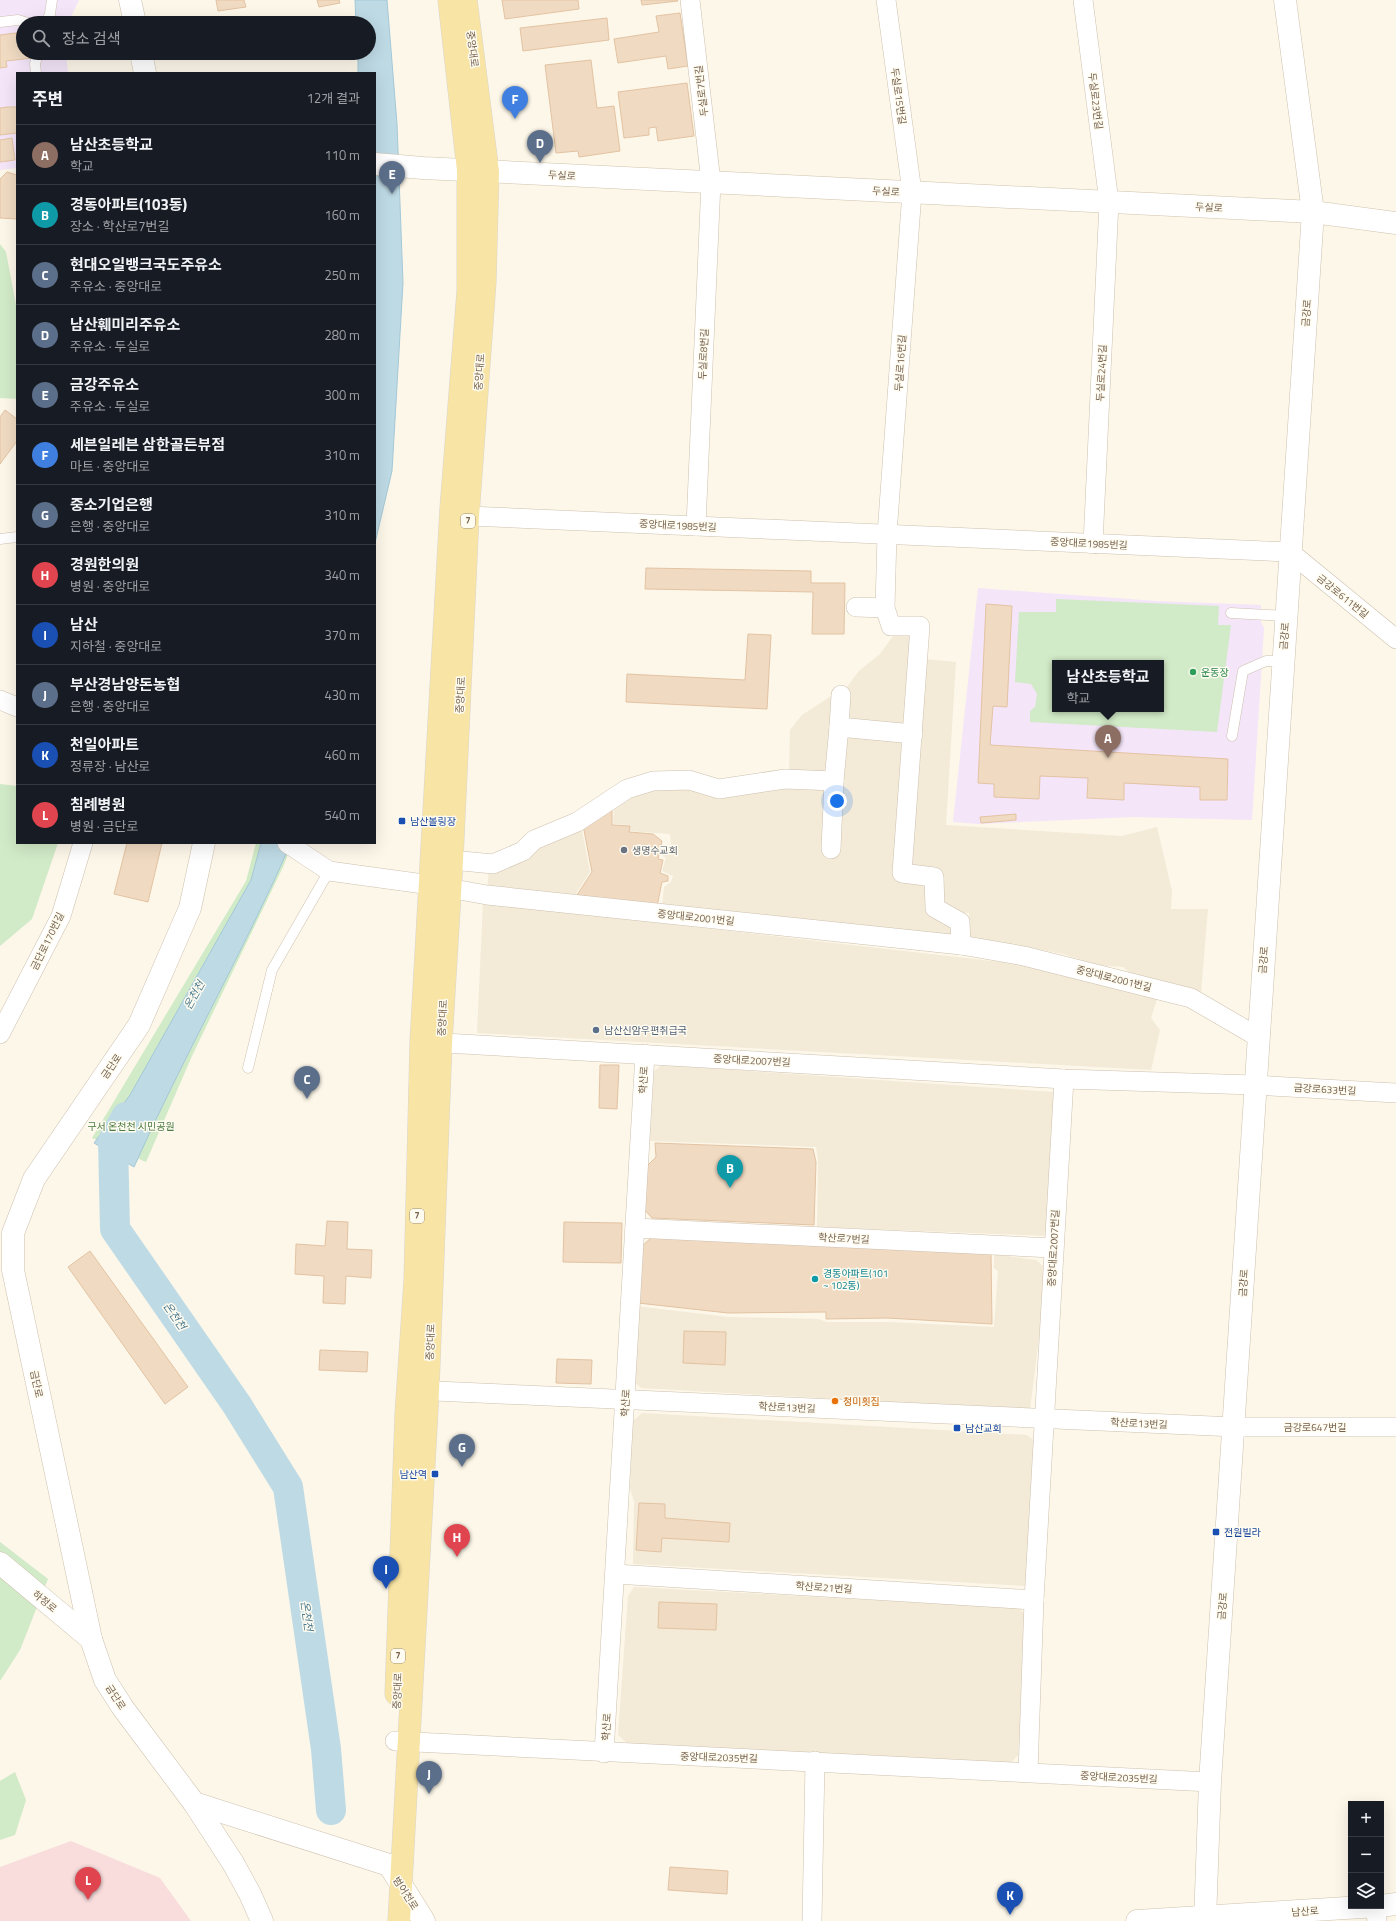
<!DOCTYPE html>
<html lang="ko">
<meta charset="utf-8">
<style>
body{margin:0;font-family:"Titillium Web","Noto Sans KR",sans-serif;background:#242831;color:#f1f3f6}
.controls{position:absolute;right:12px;bottom:12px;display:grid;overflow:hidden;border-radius:0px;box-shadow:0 4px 16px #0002}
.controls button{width:36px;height:36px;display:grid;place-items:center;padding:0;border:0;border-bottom:1px solid #363941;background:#171b24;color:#f1f3f6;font:20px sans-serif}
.you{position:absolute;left:837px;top:801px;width:14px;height:14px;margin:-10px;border:3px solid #fff;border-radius:50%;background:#1a73e8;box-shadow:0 0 0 6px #1a73e833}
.badge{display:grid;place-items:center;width:26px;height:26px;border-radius:50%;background:#e18653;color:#fff;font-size:13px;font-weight:700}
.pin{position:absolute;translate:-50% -33px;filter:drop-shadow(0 1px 2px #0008)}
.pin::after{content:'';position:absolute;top:21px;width:14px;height:12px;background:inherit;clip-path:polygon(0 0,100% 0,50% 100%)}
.popup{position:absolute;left:1052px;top:660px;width:112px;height:52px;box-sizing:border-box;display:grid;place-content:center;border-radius:0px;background:#171b24;filter:drop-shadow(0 1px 3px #0005);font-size:13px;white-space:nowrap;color:#9ea1a6}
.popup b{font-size:15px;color:#f1f3f6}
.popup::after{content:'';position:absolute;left:50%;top:100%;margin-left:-8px;border:8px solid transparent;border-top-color:#171b24}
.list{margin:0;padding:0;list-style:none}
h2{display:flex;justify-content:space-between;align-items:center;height:52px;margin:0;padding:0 16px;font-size:17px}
h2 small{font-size:13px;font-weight:400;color:#9ea1a6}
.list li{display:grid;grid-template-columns:26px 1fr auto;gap:12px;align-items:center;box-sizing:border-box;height:60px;padding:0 16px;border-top:1px solid #363941}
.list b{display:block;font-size:15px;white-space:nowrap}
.list p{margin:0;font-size:13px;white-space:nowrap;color:#9ea1a6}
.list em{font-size:13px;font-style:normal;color:#9ea1a6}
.icon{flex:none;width:22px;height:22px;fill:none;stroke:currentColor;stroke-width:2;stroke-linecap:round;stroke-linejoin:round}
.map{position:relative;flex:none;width:1396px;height:1921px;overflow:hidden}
.search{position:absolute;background:#171b24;box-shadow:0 4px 16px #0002;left:16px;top:16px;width:360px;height:44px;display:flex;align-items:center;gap:10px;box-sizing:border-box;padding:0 14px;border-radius:22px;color:#9ea1a6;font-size:15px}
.panel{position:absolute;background:#171b24;box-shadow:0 4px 16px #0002;left:16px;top:72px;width:360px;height:772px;border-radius:0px}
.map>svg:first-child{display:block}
</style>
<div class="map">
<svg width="1396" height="1921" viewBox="0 0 1396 1921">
<rect width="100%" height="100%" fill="#fcf7e9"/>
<!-- residential -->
<g fill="#f3ead8">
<path d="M896 632H917L910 728 843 722 847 687 859 671 880 654Z"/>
<path d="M924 659 956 662 946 825 1122 836 1157 827 1172 891 1171 909H1208L1201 993 1134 977 1123 967 1097 965 1063 954 1032 948 970 942 969 913H952L910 863Z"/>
<path d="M836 693 832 777 789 774 790 730 802 715Z"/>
<path d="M845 732 908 740 895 876 925 880 930 889 926 911 932 917 951 925V940L662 908 664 887 671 882 673 876 662 871 666 858 663 856 671 844 670 834 630 831V825L613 824 614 809 646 786 727 790 827 785Z"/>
<path d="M582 830 590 872 575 895 487 891 489 869 535 844Z"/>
<path d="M483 903 1019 964 1158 996 1151 1018 1160 1030 1151 1070 477 1033Z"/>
<path d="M662 1065 1054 1092 1057 1130 1049 1236 817 1227 818 1161 816 1147 650 1141 654 1071Z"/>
<path d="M994 1254 1036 1260 1045 1268 1044 1297 1030 1410 641 1388 632 1379 636 1306 728 1317 818 1319 827 1322H888L994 1327 998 1271 994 1268Z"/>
<path d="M642 1413 1027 1435 1038 1444 1031 1577 1025 1586 633 1564 634 1502 630 1488 632 1422Z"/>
<path d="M634 1587 1019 1608 1028 1618 1018 1755 1011 1763 628 1744 618 1735 628 1596Z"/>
</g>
<!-- education -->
<g fill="#f4e5f9" fill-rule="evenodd">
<path d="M0 0H79L68 23H23V53H66L68 73H17V168L0 170Z"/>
<path d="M978 588 1156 601 1261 605V622L1264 628 1252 820 1133 817 979 824 953 822ZM1055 663H1161V709H1055Z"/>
</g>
<!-- medical -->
<path fill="#f9dddd" d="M71 1841 160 1878 191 1921H0V1867Z"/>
<!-- green -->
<g fill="#d1eac7" fill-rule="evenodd">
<path d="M0 244 6 252 17 310V399L0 398Z"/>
<path d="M1056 599 1219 606 1218 625H1231L1217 732 1030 722V711L1035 707 1037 694 1031 684 1015 682 1019 612H1056ZM1055 663H1161V709H1055Z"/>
<path d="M0 784 17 786V843H58L32 919 0 946Z"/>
<path d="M256 843H292L284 865 192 1056 146 1162 92 1138 246 881Z"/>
<path d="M0 1542 48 1579 20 1650 0 1681Z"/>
<path d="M15 1772 26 1800 15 1835 0 1840V1781Z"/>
</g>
<!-- water -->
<g fill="#bedae5" stroke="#a4c8d7">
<path d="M355 0H387L397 124 403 283 392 471 375 543V73H358V53H369V23H356Z"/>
<path d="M261 843H291C243 953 183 1057 134 1167L94 1143 130 1095 251 880Z"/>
</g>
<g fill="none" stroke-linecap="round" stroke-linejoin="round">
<!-- river -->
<path stroke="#bedae5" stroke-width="30" d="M126 1117 113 1141 115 1229 237 1405 288 1487 326 1749 331 1810"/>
</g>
<!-- building -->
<g fill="#f0dac2" stroke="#e3c3a2">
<path d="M216 0H244L246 7 218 11Z"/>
<path d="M317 0H339L340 3 319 7Z"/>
<path d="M502 0H578L579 9 505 19Z"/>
<path d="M641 0H677L678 1 642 5Z"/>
<path d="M680 13 688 66 668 69 666 56 618 63 614 39 659 32 656 16Z"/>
<path d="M607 18 609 40 523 51 520 28Z"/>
<path d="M23 32V53H31L32 58 6 61 7 67 0 68V35Z"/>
<path d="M591 60 597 108 614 106 620 151 579 157 578 151 556 153 545 65Z"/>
<path d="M687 83 694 136 658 141 656 127 649 128V135L624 138 618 92Z"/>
<path d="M7 107H17V133L0 135V108Z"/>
<path d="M12 138 15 160 0 162V140Z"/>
<path d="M7 172 17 175V219L0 218V179Z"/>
<path d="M5 410 17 419V441L0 464V417Z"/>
<path d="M646 568 811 571V583H845L844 634H812L813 592 645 589Z"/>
<path d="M986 604 1012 606 1007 707 993 706 990 745 1228 759 1227 800H1200V787L1124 783V800L1087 798 1088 778 1040 776 1039 799 994 797V784L978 783Z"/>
<path d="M748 634 771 635 767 709 626 702 627 674 745 680Z"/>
<path d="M612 810V825L630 826 629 832 653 834 662 841 658 859 663 860 660 873 668 876V881L662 882 657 906 577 895 592 872 583 825Z"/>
<path d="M1016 814V820L981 823 980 817Z"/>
<path d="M127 843H162L148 902 114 894Z"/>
<path d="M600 1065H619L617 1109 599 1108Z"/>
<path d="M655 1143 813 1149 816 1162 814 1225 652 1218 643 1208 645 1168 656 1157Z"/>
<path d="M327 1221 348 1222 347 1249 372 1250 371 1278 346 1276 345 1304 323 1303 324 1276 295 1274 296 1244 325 1246Z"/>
<path d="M564 1222 622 1223 621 1263 563 1262Z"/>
<path d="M653 1236 991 1254 992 1324 887 1318 826 1319V1312L728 1313 638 1303 640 1248Z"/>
<path d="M90 1251 188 1387 165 1404 68 1267Z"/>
<path d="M684 1331 726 1332 725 1365 683 1363Z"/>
<path d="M320 1350 368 1352 367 1372 319 1370Z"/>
<path d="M557 1359 592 1360 591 1384 556 1383Z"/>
<path d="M639 1503 665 1504V1518L730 1523 729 1542 662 1538 661 1552 636 1550Z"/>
<path d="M659 1602 717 1604 716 1630 658 1628Z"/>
<path d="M670 1867 728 1871 727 1894 668 1890Z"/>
</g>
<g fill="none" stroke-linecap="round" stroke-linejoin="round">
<defs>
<g id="service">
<path d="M0 22 18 20 28 23"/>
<path d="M46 23 50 14 52 0"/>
<path d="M36 73 35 64 38 53"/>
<path d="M0 539 17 537"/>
<path d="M1231 613 1286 616"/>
<path d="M1232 736 1243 671 1266 661H1283"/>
<path d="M248 1068 272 970 329 871"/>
</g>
<g id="minor">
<path d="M690 0 711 182 696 526"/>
<path d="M886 0 912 192 887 534 885 608 891 626H920L902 873 934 877 935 908 960 922 961 945"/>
<path d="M1083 0 1109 202 1093 544"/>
<path d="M468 516 1290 552 1396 639"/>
<path d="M856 607 885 608"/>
<path d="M0 700 17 707"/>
<path d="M839 727 841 695"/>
<path d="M287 843 329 871 431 885 487 895 961 945 1024 956 1191 998 1258 1037"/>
<path d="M831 849 834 781"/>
<path d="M452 860 493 864 523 851 534 840 577 822 627 789 653 781 689 780 719 789 785 779 834 781 839 727 913 734"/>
<path d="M0 1034 61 916 83 843"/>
<path d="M427 1042 1064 1079 1254 1085 1396 1093"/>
<path d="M635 1228 1053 1248"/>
<path d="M413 1390 1235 1427H1396"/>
<path d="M615 1574 1034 1600"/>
<path d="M395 1741 1210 1782"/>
<path d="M604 1753 645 1054"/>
<path d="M1028 1772 1034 1600 1064 1079"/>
<path d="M1375 1906 1377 1921"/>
<path d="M812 1921 815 1761"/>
</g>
<g id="tertiary">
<path d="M130 0 135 23"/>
<path d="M141 53 145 73"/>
<path d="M204 843 190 908 139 1025 34 1179 13 1233V1270L91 1639 105 1680 123 1708 194 1803 233 1863 250 1894 262 1921"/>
<path d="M0 1563 91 1639"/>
<path d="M194 1803 389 1865"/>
<path d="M1205 1921 1210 1782 1313 212 1285 0"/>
</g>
<g id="secondary">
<path d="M375 164 423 168 1313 212 1396 223"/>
<path d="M389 1865 424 1921"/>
<path d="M1381 1906 1396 1904"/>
<path d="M1137 1921 1378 1906"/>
</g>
<g id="primary">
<path d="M396 1694 406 1414 415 1280 421 1042 451 508 468 291V170L449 0"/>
<path d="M399 1921 428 1391 441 1043 452 860 468 516 485 282 488 172 466 0"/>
</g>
</defs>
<!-- service casing -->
<use href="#service" stroke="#cec0af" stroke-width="11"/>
<!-- minor casing -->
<use href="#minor" stroke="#cec0af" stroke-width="20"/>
<!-- tertiary casing -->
<use href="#tertiary" stroke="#cec0af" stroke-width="23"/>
<!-- secondary casing -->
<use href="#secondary" stroke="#d1c2ac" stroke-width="23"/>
<!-- primary casing -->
<use href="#primary" stroke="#dbd6d1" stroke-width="23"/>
<!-- service -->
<use href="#service" stroke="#fff" stroke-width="10"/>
<!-- minor -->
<use href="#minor" stroke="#fff" stroke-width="19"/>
<!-- tertiary -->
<use href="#tertiary" stroke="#fff" stroke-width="22"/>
<!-- secondary -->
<use href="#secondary" stroke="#fff" stroke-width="22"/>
<!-- primary -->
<use href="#primary" stroke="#f8e4a4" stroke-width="22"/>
</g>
<!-- markers -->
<circle fill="#2e9e5b" stroke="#fefbf0" stroke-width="1.5" cx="1193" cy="672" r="4"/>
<g fill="#1a4fb4" stroke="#fefbf0" stroke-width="1.5">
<rect x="398" y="817" width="8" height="8" rx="2"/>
<rect x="953" y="1424" width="8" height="8" rx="2"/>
<rect x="431" y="1470" width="8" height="8" rx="2"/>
<rect x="1212" y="1528" width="8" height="8" rx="2"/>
</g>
<circle fill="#6b7280" stroke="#fefbf0" stroke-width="1.5" cx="624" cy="850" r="4"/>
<circle fill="#5c6f8a" stroke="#fefbf0" stroke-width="1.5" cx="596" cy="1030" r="4"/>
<circle fill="#0f9aa8" stroke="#fefbf0" stroke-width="1.5" cx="815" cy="1279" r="4"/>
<circle fill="#e8710a" stroke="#fefbf0" stroke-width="1.5" cx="835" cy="1401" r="4"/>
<g text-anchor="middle" stroke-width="3" stroke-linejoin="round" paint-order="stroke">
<!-- shield labels -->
<g fill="#fefbf0" stroke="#9f8f7e" stroke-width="1">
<rect x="461" y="514" width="14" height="14" rx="3"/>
<rect x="410" y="1209" width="14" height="14" rx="3"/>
<rect x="391" y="1649" width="14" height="14" rx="3"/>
</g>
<g font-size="9" font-weight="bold" fill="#76614d">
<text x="468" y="524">7</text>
<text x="417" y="1219">7</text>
<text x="398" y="1659">7</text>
</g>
<!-- street labels -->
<g font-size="10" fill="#76614d" stroke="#fefbf0">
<text transform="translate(473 49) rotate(83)" y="4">중앙대로</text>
<text transform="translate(701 91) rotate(-97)" y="4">두실로7번길</text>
<text transform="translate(899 96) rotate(82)" y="4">두실로15번길</text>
<text transform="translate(1096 101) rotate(83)" y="4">두실로23번길</text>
<text transform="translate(562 175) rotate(3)" y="4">두실로</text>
<text transform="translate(886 191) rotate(3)" y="4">두실로</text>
<text transform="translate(1209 207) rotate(3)" y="4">두실로</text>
<text transform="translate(1306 313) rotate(-86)" y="4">금강로</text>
<text transform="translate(703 354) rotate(-87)" y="4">두실로8번길</text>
<text transform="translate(900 363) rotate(-86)" y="4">두실로16번길</text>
<text transform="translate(479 372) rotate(-86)" y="4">중앙대로</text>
<text transform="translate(1101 373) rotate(-87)" y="4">두실로24번길</text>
<text transform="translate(678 525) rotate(3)" y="4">중앙대로1985번길</text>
<text transform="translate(1089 543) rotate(3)" y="4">중앙대로1985번길</text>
<text transform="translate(1343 596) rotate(39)" y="4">금강로611번길</text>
<text transform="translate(1284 636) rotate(-86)" y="4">금강로</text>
<text transform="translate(460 695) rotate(-87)" y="4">중앙대로</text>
<text transform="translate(696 917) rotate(6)" y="4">중앙대로2001번길</text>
<text transform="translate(47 941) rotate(-64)" y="4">금단로170번길</text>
<text transform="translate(1263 960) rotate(-86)" y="4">금강로</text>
<text transform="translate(1114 978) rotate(14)" y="4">중앙대로2001번길</text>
<text transform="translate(442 1018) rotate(-87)" y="4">중앙대로</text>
<text transform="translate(752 1060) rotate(3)" y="4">중앙대로2007번길</text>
<text transform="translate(111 1066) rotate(-56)" y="4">금단로</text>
<text transform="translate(643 1080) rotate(-87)" y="4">학산로</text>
<text transform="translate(1325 1089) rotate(3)" y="4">금강로633번길</text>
<text transform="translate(844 1238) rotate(3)" y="4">학산로7번길</text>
<text transform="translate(1053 1248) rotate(-87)" y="4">중앙대로2007번길</text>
<text transform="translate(1243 1283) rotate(-87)" y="4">금강로</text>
<text transform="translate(430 1342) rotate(-88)" y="4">중앙대로</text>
<text transform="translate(37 1384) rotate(78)" y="4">금단로</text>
<text transform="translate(625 1403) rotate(-87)" y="4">학산로</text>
<text transform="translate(787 1407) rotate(3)" y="4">학산로13번길</text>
<text transform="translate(1139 1423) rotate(3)" y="4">학산로13번길</text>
<text x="1315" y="1431">금강로647번길</text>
<text transform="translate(824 1587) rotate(4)" y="4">학산로21번길</text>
<text transform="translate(45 1601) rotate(40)" y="4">하정로</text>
<text transform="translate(1222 1606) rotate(-86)" y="4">금강로</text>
<text transform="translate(397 1691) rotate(-88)" y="4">중앙대로</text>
<text transform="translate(116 1697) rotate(57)" y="4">금단로</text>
<text transform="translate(606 1727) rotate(-87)" y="4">학산로</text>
<text transform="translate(719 1757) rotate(2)" y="4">중앙대로2035번길</text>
<text transform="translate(1119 1777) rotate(3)" y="4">중앙대로2035번길</text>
<text transform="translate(406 1893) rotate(57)" y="4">범어천로</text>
<text transform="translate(1305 1911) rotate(-4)" y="4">남산로</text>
</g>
<!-- leisure labels -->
<g font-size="10" fill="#27864d" stroke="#fefbf0" text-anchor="start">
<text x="1201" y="676">운동장</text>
</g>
<!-- transit labels -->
<g font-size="10" fill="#164399" stroke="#fefbf0" text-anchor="start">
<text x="410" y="825">남산볼링장</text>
<text x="965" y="1432">남산교회</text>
<text x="427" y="1478" text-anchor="end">남산역</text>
<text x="1224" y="1536">전원빌라</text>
</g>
<!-- worship labels -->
<g font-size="10" fill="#5b616d" stroke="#fefbf0" text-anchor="start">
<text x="632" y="854">생명수교회</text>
</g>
<!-- service labels -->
<g font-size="10" fill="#4e5e75" stroke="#fefbf0" text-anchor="start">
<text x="604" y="1034">남산신암우편취급국</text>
</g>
<!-- park labels -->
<g font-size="10" fill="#4e7b45" stroke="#fefbf0">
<text x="131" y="1130">구서 온천천 시민공원</text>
</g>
<!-- culture labels -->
<g font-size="10" fill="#0d838f" stroke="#fefbf0" text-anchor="start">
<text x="823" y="1277">경동아파트(101<tspan x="823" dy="12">~ 102동)</tspan></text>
</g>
<!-- food labels -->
<g font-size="10" fill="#c56008" stroke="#fefbf0" text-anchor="start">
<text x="843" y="1405">청미횟집</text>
</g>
<!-- water labels -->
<g font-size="11" font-style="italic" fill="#4b7a8f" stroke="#fefbf0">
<text transform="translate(194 995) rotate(-61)" y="4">온천천</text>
<text transform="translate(175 1316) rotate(55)" y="4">온천천</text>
<text transform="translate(307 1616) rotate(82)" y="4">온천천</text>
</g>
</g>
</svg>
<div class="controls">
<button>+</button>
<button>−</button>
<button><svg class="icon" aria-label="layers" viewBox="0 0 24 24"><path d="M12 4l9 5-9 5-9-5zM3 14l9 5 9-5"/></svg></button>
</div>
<div class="you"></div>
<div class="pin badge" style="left:1108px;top:758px;background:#8d6e63">A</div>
<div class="popup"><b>남산초등학교</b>학교</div>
<div class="pin badge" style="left:730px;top:1188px;background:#0f9aa8">B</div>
<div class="pin badge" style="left:307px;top:1099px;background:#5c6f8a">C</div>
<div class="pin badge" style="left:540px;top:163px;background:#5c6f8a">D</div>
<div class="pin badge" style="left:392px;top:194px;background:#5c6f8a">E</div>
<div class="pin badge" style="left:515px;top:119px;background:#3f7fe0">F</div>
<div class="pin badge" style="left:462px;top:1467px;background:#5c6f8a">G</div>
<div class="pin badge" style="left:457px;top:1557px;background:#e0444e">H</div>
<div class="pin badge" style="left:386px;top:1589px;background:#1a4fb4">I</div>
<div class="pin badge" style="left:429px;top:1794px;background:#5c6f8a">J</div>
<div class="pin badge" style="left:1010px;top:1915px;background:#1a4fb4">K</div>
<div class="pin badge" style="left:88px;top:1900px;background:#e0444e">L</div>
<div class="search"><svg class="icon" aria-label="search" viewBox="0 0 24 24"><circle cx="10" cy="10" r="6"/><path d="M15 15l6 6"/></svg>장소 검색</div>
<section class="panel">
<h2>주변<small>12개 결과</small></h2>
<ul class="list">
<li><span class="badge" style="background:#8d6e63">A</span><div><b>남산초등학교</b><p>학교</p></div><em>110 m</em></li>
<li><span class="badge" style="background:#0f9aa8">B</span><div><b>경동아파트(103동)</b><p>장소 · 학산로7번길</p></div><em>160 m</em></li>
<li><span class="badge" style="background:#5c6f8a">C</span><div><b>현대오일뱅크국도주유소</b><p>주유소 · 중앙대로</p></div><em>250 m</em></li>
<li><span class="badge" style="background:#5c6f8a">D</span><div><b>남산훼미리주유소</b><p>주유소 · 두실로</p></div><em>280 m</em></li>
<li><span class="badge" style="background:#5c6f8a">E</span><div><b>금강주유소</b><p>주유소 · 두실로</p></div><em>300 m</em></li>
<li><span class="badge" style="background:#3f7fe0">F</span><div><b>세븐일레븐 삼한골든뷰점</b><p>마트 · 중앙대로</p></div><em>310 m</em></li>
<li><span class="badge" style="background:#5c6f8a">G</span><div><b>중소기업은행</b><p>은행 · 중앙대로</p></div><em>310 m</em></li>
<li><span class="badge" style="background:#e0444e">H</span><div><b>경원한의원</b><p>병원 · 중앙대로</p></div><em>340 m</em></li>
<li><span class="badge" style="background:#1a4fb4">I</span><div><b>남산</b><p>지하철 · 중앙대로</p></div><em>370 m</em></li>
<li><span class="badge" style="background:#5c6f8a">J</span><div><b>부산경남양돈농협</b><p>은행 · 중앙대로</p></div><em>430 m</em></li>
<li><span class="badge" style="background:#1a4fb4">K</span><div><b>천일아파트</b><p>정류장 · 남산로</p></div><em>460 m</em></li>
<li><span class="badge" style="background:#e0444e">L</span><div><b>침례병원</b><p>병원 · 금단로</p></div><em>540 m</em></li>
</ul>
</section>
</div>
